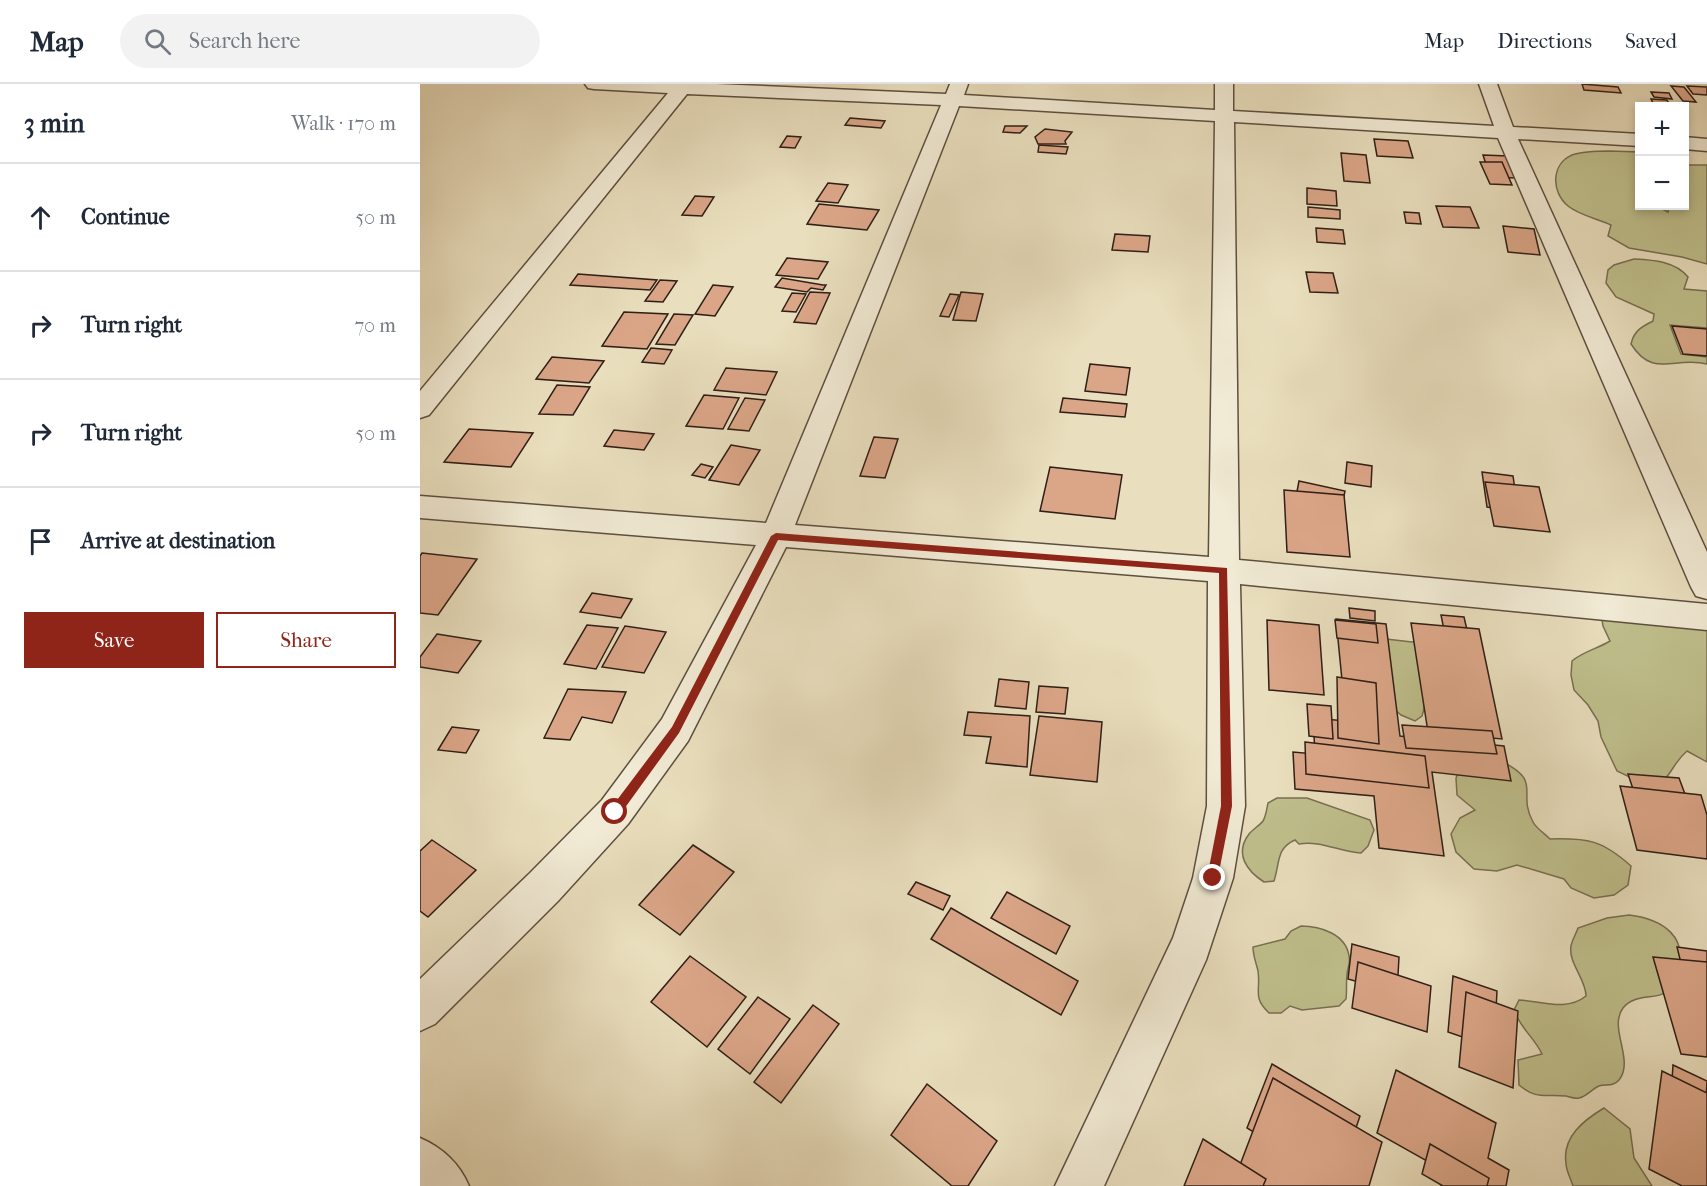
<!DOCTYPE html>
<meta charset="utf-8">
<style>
body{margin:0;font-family:"IM FELL French Canon",serif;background:#f2f2f3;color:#1f2937}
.controls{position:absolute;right:18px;top:18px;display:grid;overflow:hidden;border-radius:0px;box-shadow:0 3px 9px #0003}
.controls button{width:54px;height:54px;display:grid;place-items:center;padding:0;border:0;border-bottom:2px solid #e0e1e3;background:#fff;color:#1f2937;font:30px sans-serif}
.stop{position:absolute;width:18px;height:18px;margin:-14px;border:4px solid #8f2418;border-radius:50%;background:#fff}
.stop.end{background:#8f2418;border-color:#fff;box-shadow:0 2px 6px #0008}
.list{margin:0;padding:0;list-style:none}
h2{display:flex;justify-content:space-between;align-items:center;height:78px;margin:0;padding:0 24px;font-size:26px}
h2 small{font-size:20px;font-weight:400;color:#747a83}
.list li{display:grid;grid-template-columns:39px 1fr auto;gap:18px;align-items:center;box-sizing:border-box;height:108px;padding:0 24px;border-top:2px solid #e0e1e3}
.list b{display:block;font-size:22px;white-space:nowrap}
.list em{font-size:20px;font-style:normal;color:#747a83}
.actions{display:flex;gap:12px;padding:18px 24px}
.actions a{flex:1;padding:14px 0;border:2px solid #8f2418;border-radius:0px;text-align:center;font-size:21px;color:#8f2418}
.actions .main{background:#8f2418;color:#fff}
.icon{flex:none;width:33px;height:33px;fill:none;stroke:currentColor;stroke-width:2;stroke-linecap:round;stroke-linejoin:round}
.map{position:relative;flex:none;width:1287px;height:1102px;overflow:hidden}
header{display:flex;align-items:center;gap:36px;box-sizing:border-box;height:84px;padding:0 30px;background:#fff;border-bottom:2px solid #e0e1e3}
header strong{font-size:28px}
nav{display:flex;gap:33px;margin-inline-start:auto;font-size:21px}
.search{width:420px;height:54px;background:#f2f2f3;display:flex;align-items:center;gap:15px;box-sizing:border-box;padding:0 21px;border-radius:33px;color:#747a83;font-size:22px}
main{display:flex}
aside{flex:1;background:#fff}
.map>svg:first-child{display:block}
</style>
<header>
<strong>Map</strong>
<div class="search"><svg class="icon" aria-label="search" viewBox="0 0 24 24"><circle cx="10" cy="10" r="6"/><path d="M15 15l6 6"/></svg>Search here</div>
<nav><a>Map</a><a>Directions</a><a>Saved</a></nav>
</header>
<main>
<aside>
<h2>3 min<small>Walk · 170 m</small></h2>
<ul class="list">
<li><svg class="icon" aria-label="ahead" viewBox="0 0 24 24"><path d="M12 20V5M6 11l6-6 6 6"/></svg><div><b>Continue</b></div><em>50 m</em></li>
<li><svg class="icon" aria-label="right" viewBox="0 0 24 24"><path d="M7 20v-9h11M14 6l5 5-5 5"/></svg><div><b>Turn right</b></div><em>70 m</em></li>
<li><svg class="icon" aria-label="right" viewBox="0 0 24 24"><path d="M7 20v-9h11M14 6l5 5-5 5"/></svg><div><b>Turn right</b></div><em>50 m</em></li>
<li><svg class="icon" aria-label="arrive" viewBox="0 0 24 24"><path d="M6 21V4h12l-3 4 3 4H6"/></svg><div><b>Arrive at destination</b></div></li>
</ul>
<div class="actions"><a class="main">Save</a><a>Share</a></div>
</aside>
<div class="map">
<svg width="1287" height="1102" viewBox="0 0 1287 1102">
<rect width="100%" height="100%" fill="#e9debd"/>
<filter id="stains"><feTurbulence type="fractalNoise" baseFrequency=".00333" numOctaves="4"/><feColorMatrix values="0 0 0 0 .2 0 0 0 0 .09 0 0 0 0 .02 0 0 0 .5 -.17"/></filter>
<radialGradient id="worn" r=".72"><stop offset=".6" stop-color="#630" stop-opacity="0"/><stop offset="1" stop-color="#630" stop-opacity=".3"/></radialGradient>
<!-- green -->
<g fill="#bfbf8c" stroke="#776f52" stroke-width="1.5">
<path d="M1190 67 1219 68 1220 122H1237L1248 128 1249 122H1264L1265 84 1268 81H1287V180L1262 173 1209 164 1188 152 1191 141C1178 135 1159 131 1148 122 1131 108 1131 80 1152 71 1164 67 1178 67 1190 67Z"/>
<path d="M1214 175C1233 176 1255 177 1268 193L1264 205 1287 207V244L1250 241 1261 270 1287 273V280C1254 272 1233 295 1211 260 1214 247 1221 243 1233 237L1234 230 1196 213 1186 199 1188 186 1194 181Z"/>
<path d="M1181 529 1287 542V678L1267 667C1253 679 1253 689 1239 701L1218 697 1197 687 1181 653 1178 637 1168 621 1154 606 1151 591 1152 577C1164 567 1177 565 1190 557L1183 542Z"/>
<path d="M966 555 992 558 1000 556 1004 625 1002 632 995 637 981 631 973 624Z"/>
<path d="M1079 676C1125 698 1096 707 1113 738 1116 744 1125 750 1130 755 1168 754 1182 756 1211 782L1208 801 1194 811 1174 814 1151 804 1144 795 1097 781 1077 787 1054 785 1036 768 1031 750 1040 734 1055 726 1037 711 1036 694 1042 679Z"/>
<path d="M857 714H887L950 736 954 746 948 762 941 769C920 768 900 756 879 760L875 756C856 764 860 779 854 797L844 798C827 787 814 770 829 750 833 745 839 742 843 737 846 732 847 724 848 719Z"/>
<path d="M1209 831C1242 835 1271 853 1256 890 1254 895 1253 903 1249 906 1238 917 1216 908 1203 924 1188 944 1215 976 1199 996 1193 1003 1186 1000 1179 1002 1172 1005 1166 1013 1159 1014 1155 1015 1150 1013 1146 1012 1124 1010 1117 1016 1099 1001L1098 976 1122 970C1114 953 1100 944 1094 926L1099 916C1122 917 1146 928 1166 912 1166 895 1148 879 1151 862 1152 856 1156 850 1158 844L1187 834Z"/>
<path d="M881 842C900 842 926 850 929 872 931 880 927 884 927 891 926 899 927 907 926 915L919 922 882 926 870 922 861 929H849C832 913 841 907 838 887 836 878 833 872 833 863L865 855 871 847Z"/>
<path d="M1184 1024 1210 1045 1214 1074 1232 1102H1153C1151 1095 1146 1087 1146 1079 1142 1053 1164 1036 1184 1024Z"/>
</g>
<!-- building -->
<g fill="#dba688" stroke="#2f1f17" stroke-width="1.5">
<path d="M1162 0 1198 3 1201 9 1164 6Z"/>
<path d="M1251 2 1264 3 1276 18 1263 17Z"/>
<path d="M1267 2 1287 3V11L1273 10Z"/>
<path d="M1231 8 1249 9 1252 15 1234 13Z"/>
<path d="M1231 15 1247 16 1250 22 1234 21Z"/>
<path d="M430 34 465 37 461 44 425 41Z"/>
<path d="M585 42H607L600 49 583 48Z"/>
<path d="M625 45 652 48 645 57 646 60H618L615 53Z"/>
<path d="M367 52 381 53 375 64 360 63Z"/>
<path d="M954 55 988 57 993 74 957 72Z"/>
<path d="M619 61 648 63 646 70 618 68Z"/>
<path d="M921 69 946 71 950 99 924 97Z"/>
<path d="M1063 71 1088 72 1096 94 1070 93Z"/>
<path d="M1060 78H1082L1092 101 1070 100Z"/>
<path d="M408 99 428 101 418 119 396 117Z"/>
<path d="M887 104 916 107 917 122 887 120Z"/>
<path d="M275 112 294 113 282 132 262 131Z"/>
<path d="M399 120 459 126 447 146 387 140Z"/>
<path d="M1016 122 1050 123 1059 144 1023 143Z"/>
<path d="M888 123 920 126V135L888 133Z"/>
<path d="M984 128 999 129 1001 140 986 139Z"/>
<path d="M1083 142 1114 145 1120 171 1088 168Z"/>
<path d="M896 144 923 146 925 160 897 158Z"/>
<path d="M695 150 730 152 728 168 692 166Z"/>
<path d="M367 174 408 178 398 195 356 191Z"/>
<path d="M886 188 913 189 918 209 890 208Z"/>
<path d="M158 190 237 196 230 206 150 201Z"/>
<path d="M362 194 403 201H406L403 206 391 204 387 208 355 203Z"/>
<path d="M240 196 257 197 243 218 225 217Z"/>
<path d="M293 201 313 203 295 232 275 230Z"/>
<path d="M390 208 410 209 396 240 374 238Z"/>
<path d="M541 208 563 210 556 237 533 236Z"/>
<path d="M372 209 386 210 376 228 362 227Z"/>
<path d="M530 210 539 211 529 233 520 232Z"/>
<path d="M204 228 248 230 227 265 182 262Z"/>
<path d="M254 230 273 231 255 261 236 260Z"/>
<path d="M1252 242 1287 245V272L1263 270Z"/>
<path d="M231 264 252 266 244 280 222 278Z"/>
<path d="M132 273 184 277 169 299 116 295Z"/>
<path d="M670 280 710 284 706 311 665 307Z"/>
<path d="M306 284 357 288 346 311 294 306Z"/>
<path d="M137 301 170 303 153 331 119 330Z"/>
<path d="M284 311 319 314 303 345 266 342Z"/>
<path d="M325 314 345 316 329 347 308 345Z"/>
<path d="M643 314 707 320 705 333 640 328Z"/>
<path d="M49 345 113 349 91 383 24 378Z"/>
<path d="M194 346 234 350 224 366 184 362Z"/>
<path d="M454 353 478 355 465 394 440 392Z"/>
<path d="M311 361 340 366 319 401 289 396Z"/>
<path d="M927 378 952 382 951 403 925 399Z"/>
<path d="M281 380 293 383 285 394 272 391Z"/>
<path d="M630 383 702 391 695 435 620 427Z"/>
<path d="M1062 388 1093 392 1098 427 1067 423Z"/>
<path d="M879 397 925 407 921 427 875 418Z"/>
<path d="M1065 398 1119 403 1130 448 1074 442Z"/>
<path d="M864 406 924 411 930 473 867 468Z"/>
<path d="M2 469 57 475 18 531 0 529V472Z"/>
<path d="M172 509 212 515 201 534 160 528Z"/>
<path d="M929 524 955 527V537L930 534Z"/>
<path d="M1021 531 1044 533 1059 598 1034 596Z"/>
<path d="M916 535 966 540 980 652 1084 662 1091 697 1012 688 1024 772 959 764 954 712 875 705 873 668 895 670 893 634 926 637Z"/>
<path d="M847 536 899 541 904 611 849 606Z"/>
<path d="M915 536 956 540 958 559 917 554Z"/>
<path d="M991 539 1059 545 1082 655 1008 648Z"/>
<path d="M167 541 198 544 176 585 144 580Z"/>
<path d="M205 542 246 548 224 589 182 583Z"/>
<path d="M17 550 61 557 38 589 0 583V573Z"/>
<path d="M917 593 956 599 959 660 918 654Z"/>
<path d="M579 595 609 598 606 625 575 622Z"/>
<path d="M619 602 648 604 645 630 616 628Z"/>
<path d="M148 605 206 608 192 639 162 633 150 656 124 654Z"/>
<path d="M887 620 911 622 913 655 889 652Z"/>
<path d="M548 628 610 632 607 683 566 679 571 653 544 651Z"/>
<path d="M619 632 682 638 677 698 610 691Z"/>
<path d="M982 641 1072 647 1077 670 986 664Z"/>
<path d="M32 643 59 646 46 669 18 666Z"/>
<path d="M885 658 1005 672 1009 704 886 690Z"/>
<path d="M1208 690 1259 694 1285 764 1231 759Z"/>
<path d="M1200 702 1281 711 1287 731V775L1217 766Z"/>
<path d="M12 756 56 786 8 833 0 827V767Z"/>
<path d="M273 761 314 788 260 851 219 821Z"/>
<path d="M496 798 530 812 523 826 488 810Z"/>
<path d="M587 808 650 842 636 870 571 834Z"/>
<path d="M531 824 658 897 641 931 511 855Z"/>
<path d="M932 860 979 873 977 909 928 895Z"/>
<path d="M1257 863 1287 867V942L1276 940Z"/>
<path d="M270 872 326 913 287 963 231 918Z"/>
<path d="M1233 873 1287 878V973L1261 970Z"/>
<path d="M938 878 1011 902 1007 948 932 924Z"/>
<path d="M1033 892 1077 907 1074 964 1028 948Z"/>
<path d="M1046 908 1098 927 1093 1004 1039 983Z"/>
<path d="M338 913 370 935 330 990 298 965Z"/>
<path d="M393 921 419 940 361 1019 334 998Z"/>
<path d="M852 980 940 1032 917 1100 827 1044Z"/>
<path d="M1253 981 1287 997 1282 1090 1247 1074Z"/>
<path d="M976 986 1076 1039 1068 1074 1089 1086 1086 1102H1021L1025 1087 957 1049Z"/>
<path d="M1242 987 1287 1009V1102H1262L1229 1085Z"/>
<path d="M853 994 962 1058 949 1102H812Z"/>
<path d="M507 1000 577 1057 548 1102H532L471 1051Z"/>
<path d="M783 1055 846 1095 843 1102H764Z"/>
<path d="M1010 1060 1069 1094 1067 1102H1023L1002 1090Z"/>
</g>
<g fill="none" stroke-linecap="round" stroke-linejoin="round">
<defs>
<g id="street">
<path d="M165 0H296L526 10 530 0H548L544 11 795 26V0H813V27L1074 42 1059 0H1077L1093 43 1220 50V62L1098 55 1287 468V515L1276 512 1271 503 1078 54 814 38 819 476 1287 520V546L820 500 825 722 813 794 786 876 684 1102H635L753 854 773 794 787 722 788 497 366 463 268 657 208 740 138 817 15 940 0 947V895L110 789 182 716 242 635 336 461 0 434V412L346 439 521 21 267 10 9 331 0 334V307L248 9 174 5 168 4ZM539 22 795 37 789 473 375 441Z"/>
<path d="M1264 53 1287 55V67L1264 65Z"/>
<path d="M0 1054C23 1064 39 1079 49 1102H0Z"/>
</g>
</defs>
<!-- street casing -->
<use href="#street" stroke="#5e4f40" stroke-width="3"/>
<!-- street -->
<use href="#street" fill="#f1ead4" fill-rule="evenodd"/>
</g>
<!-- route -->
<path fill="#8f2418" d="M356 449 807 484 812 722 797 798H789L787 794 801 722 799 489 358 456 259 649 199 732H191V724L252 643 351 452Z"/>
<rect width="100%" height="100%" filter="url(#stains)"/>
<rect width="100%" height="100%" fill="url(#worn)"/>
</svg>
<div class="controls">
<button>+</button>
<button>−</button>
</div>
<div class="stop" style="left:195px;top:728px"></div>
<div class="stop end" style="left:793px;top:794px"></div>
</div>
</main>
